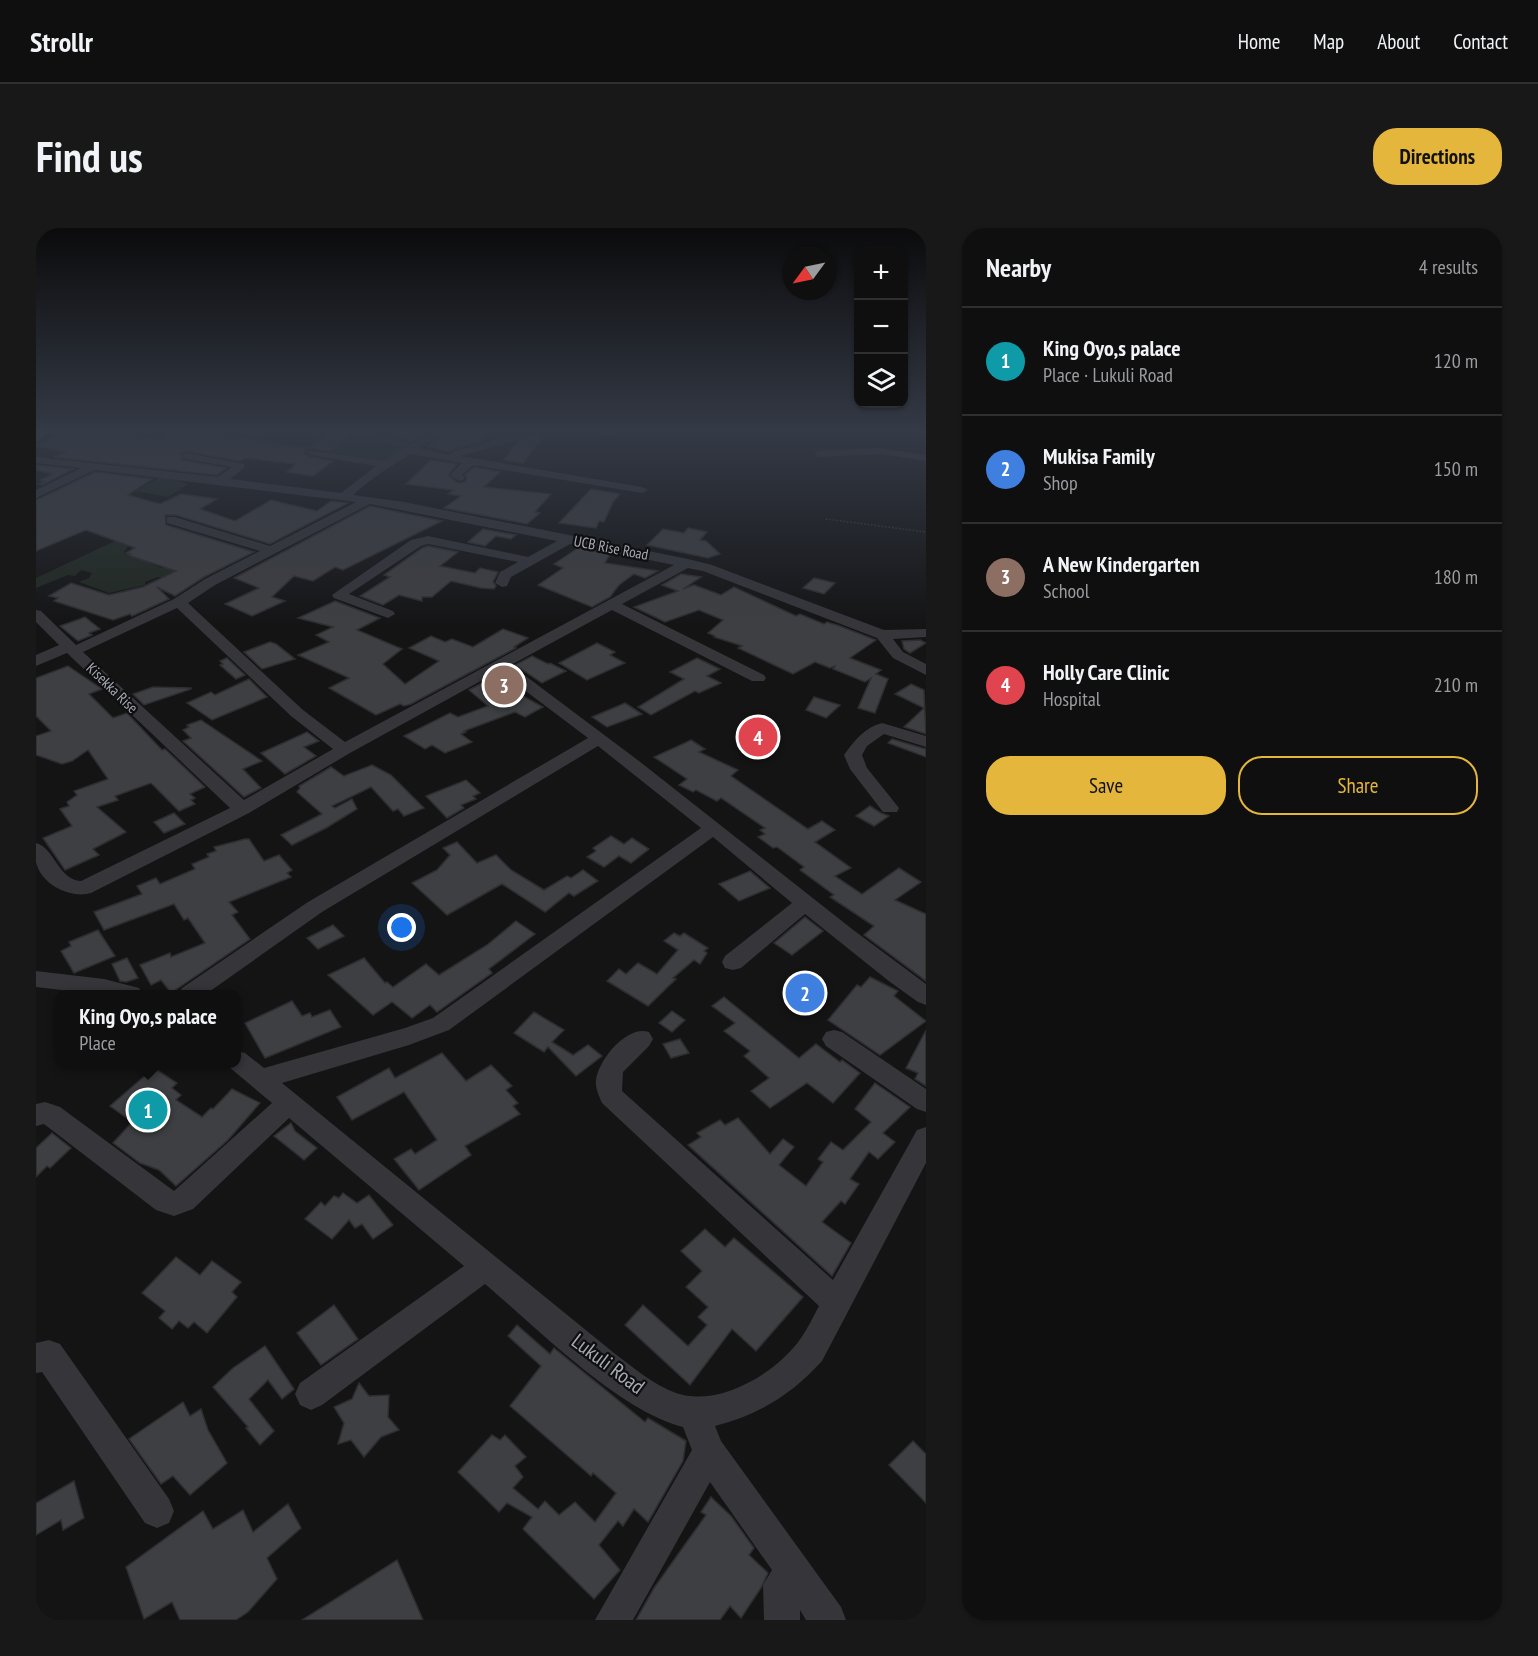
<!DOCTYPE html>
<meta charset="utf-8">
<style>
body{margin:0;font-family:"PT Sans Narrow",sans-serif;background:#181819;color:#f1f3f6}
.controls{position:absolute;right:18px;top:18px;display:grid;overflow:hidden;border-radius:12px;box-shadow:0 2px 4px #0004}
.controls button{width:54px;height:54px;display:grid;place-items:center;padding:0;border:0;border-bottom:2px solid #2f2f30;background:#0f0f10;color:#f1f3f6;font:30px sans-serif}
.compass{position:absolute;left:746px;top:18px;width:54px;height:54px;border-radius:50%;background:#0f0f10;box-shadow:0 2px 4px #0004;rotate:237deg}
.you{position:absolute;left:366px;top:700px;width:21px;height:21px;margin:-15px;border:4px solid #fff;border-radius:50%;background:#1a73e8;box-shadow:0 0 0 9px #1a73e833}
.badge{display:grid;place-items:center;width:39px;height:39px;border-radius:50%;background:#e5b63c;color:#fff;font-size:20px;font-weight:700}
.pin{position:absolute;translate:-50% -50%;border:3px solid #fff;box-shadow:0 2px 6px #0006}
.popup{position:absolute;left:19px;top:762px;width:186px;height:78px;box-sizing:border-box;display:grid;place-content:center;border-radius:12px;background:#0f0f10;filter:drop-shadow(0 2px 4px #0005);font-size:20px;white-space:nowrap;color:#9b9c9f}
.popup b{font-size:22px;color:#f1f3f6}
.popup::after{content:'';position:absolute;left:50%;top:100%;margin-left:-12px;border:12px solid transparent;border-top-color:#0f0f10}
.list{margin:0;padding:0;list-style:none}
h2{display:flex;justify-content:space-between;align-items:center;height:78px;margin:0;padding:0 24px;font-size:26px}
h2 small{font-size:20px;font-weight:400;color:#9b9c9f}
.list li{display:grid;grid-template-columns:39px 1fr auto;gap:18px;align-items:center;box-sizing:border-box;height:108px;padding:0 24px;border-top:2px solid #2f2f30}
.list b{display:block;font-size:22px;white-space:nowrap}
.list p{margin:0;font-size:20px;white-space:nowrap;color:#9b9c9f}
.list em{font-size:20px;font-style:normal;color:#9b9c9f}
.actions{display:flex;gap:12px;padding:18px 24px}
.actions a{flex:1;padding:14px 0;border:2px solid #e5b63c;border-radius:24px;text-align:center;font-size:21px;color:#e5b63c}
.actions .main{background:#e5b63c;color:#111}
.icon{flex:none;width:33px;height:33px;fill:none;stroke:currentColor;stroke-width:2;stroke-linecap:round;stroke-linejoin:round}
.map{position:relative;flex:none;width:890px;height:1392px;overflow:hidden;border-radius:24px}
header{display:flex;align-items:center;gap:36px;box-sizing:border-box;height:84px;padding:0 30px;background:#0f0f10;border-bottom:2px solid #2f2f30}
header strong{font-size:28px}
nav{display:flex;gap:33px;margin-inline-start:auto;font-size:21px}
.intro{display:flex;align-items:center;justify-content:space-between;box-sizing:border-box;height:144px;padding:0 36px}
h1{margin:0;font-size:42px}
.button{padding:15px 27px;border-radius:24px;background:#e5b63c;color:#111;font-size:21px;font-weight:700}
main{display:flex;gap:36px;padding:0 36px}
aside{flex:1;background:#0f0f10;border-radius:24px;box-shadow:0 2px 4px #0004}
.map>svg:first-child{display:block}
</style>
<header>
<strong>Strollr</strong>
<nav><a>Home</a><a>Map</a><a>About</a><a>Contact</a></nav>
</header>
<div class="intro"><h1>Find us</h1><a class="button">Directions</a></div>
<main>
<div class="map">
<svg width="890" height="1392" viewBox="0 0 890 1392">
<rect width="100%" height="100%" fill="#141415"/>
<!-- green -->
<g fill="#202821">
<path d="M149 203H312L372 221 350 234 195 208 189 211Z"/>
<path d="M127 248 152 256 132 269 99 263Z"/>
<path d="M96 305 93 317 88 324 90 328 104 331 125 340 141 330 162 336 133 350 122 349 109 354V357L73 365 43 354 53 350 56 345 45 342 39 348 32 347 0 360V350Z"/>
</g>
<!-- building -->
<g fill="#3e3f42" stroke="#2e2e31" stroke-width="1.5">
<path d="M32 203H84L124 212 139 204 158 207 162 205 195 208 270 220 268 225 274 229 297 233 277 248 251 244 260 236 210 230 204 233 150 223 144 225 146 232 190 240 181 247 18 229 30 224 0 218Z"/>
<path d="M296 203H321L293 223 272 220Z"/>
<path d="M352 203H391L375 214 352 206Z"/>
<path d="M410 203H452L445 214 415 222 413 224 391 218Z"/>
<path d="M486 207 507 209 487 235 468 232Z"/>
<path d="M395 232 421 236 412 247 422 255 429 254 431 250 429 247 438 239 464 244 448 259 515 266 499 284 504 285 491 296 408 280 425 268 412 266 417 262 370 256Z"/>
<path d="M0 237 37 241 6 257 3 256 9 254 4 252 17 246 0 242Z"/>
<path d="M59 244 116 251 92 267 124 276 145 266 181 271 164 281 199 293 235 272 281 283 295 273 312 275 234 316 140 287H129L130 297 218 324 168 349 139 368 121 359 133 371 96 388 94 386 77 392 18 373 22 370 13 368 35 355 73 367 107 359 140 343 91 327 94 326 90 325 99 320 50 302 0 323V272Z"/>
<path d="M555 261 584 266 577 274 568 294 563 293 560 300 523 295Z"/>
<path d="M334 278 406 293 307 342 299 339 277 353 258 348 236 369 249 373 216 388 189 376 223 360 198 350Z"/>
<path d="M652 300 671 304 664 312 670 313 684 326 672 330 611 317 627 301 648 305Z"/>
<path d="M447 301 480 307 475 311 460 308 449 318 432 314Z"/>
<path d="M392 318 422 324 404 338 439 345 444 340 462 344 457 354 460 358 458 361 445 360 415 353 396 369H386V373L363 367 347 377 324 368 354 349 348 347 386 320Z"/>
<path d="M542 320 574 326 569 335 622 343 609 350 598 346 583 357 574 369 556 379 502 357 527 340 518 336Z"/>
<path d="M645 346 665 349 647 361 658 357 685 367 698 359 760 388 764 386 788 396 791 394 804 398 840 412 814 430 845 442 840 446 852 451 839 485 822 480 835 450 829 454 797 441 799 438 794 440 779 434 757 446 702 420 706 418 678 409 679 408 672 405 687 392 663 382 629 394 598 379 642 363 626 357Z"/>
<path d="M778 350 799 355 788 366 767 360Z"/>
<path d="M299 373 344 390 321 402 366 421 347 436 369 456 403 433 373 420 395 408 409 414 416 411 437 419 467 401 492 410 478 419 480 420 375 476 368 478 364 476 340 487 293 460 313 450 262 427 293 414 280 407 297 399 262 390Z"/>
<path d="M49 389 64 401 53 405 56 407 42 413 24 398Z"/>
<path d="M884 412 890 415 874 425 868 421 866 413Z"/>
<path d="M234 414 240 416 259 431 226 441 208 424Z"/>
<path d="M561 415 579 424 574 427 589 435 551 452 523 435Z"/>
<path d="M496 428 512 436 514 435 530 443 506 455 479 437Z"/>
<path d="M191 430 209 447 200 451 184 437 187 436 184 433Z"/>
<path d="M661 430 684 441 671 448 685 455 663 465 659 463 615 487 602 479 648 451 634 444Z"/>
<path d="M32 438 66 461 53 466 77 490 91 485 126 522 129 521 169 559 154 566 159 570 155 572 159 576 143 583 115 555 79 568 82 572 61 579 90 604 57 621 63 627 29 642 7 610 36 598 24 581 33 578 31 574 41 567 38 563 72 551 52 522 36 533 26 536 0 527V508L15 503 0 488V450Z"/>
<path d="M213 451 231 469 176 492 151 475 175 464 179 467Z"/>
<path d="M448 454 475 474 487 468 507 479 489 489 479 484 428 503 430 504 425 506 436 514 409 525 396 517 389 521 368 508 414 485 422 489 452 478 433 462Z"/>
<path d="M875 456 888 462 890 506 868 499 888 480 859 466Z"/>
<path d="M117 459 155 460V461L108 477 97 466Z"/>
<path d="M778 469 804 477 790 490 770 482Z"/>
<path d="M589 475 606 486 571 499 556 489Z"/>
<path d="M165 492 226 533 207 541 225 560 208 569 147 513 155 510 147 502 153 499 151 497Z"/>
<path d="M271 504 283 513 268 519 280 528 249 546 225 525Z"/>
<path d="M856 511 890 521V529L852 515Z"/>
<path d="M655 512 669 521 663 524 702 542 695 548 772 601 786 593 799 602 779 614 815 640 799 648 826 666 863 640 885 654 859 672 890 686V753L828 707 838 698 794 669 798 667 764 642 768 639 741 619 737 620 722 609 729 606 724 602 729 600 685 570 681 573 660 562 657 564 643 557 651 551 618 529Z"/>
<path d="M336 537 355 547 388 580 368 588 362 581 357 583 335 559 296 578 299 580 316 571 321 581 290 600 256 617 245 607 286 586 261 564 264 560 263 558 295 539 308 548Z"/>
<path d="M430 552 444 565 437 568 440 571 425 577 428 580 411 590 390 568Z"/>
<path d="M834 578 845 585 853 588 838 598 820 588Z"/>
<path d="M138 585 149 596 128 605 118 594Z"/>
<path d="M575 608 588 616 596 610 613 621 595 635 583 628 568 639 551 629 560 623 557 620Z"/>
<path d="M209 611H213L228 633 243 627 256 642 251 645 255 649 193 674 202 684 196 687 214 711 135 765 125 752 115 757 104 737 134 725 135 729 169 715 152 690 148 692 138 676 68 702 58 684 106 666 101 658 120 650 124 656 159 641 156 636 173 629 171 626 180 623 178 619Z"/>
<path d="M421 614 441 635 460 627 475 642 508 662 531 648 535 650 547 642 562 653 538 668 533 665 509 684 466 656 411 687 376 655 401 642 414 627 407 620Z"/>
<path d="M714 643 734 660 703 673 683 656Z"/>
<path d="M769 689 787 703 756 727 738 715Z"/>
<path d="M480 693 499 706 453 741 456 745 401 784 394 777 376 790 356 774 337 787 292 747 328 730 349 755 351 754 357 759 390 736 403 747 451 717Z"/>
<path d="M297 697 308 708 282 721 271 710Z"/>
<path d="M62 702 79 728 38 745 25 723 35 718 33 714Z"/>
<path d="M638 705 644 708 648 705 672 720 668 723 671 725 664 736 658 732 637 750 640 751 612 778 571 753 583 741 590 746 602 735 621 746 642 722 628 713Z"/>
<path d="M91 730 102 750 90 754 84 753 76 736Z"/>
<path d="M834 749 862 763 858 768 890 793 844 827 792 792 821 757 825 759Z"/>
<path d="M688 769 763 830 780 816 804 834 806 832 824 845 797 875 771 855 734 880 715 863 733 850 708 828 714 823 688 803 699 795 676 778Z"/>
<path d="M256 773 266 788 274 785 276 789 294 782 305 799 229 830 209 795Z"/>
<path d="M636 783 649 792 636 804 623 795Z"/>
<path d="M498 784 528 802 516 814 537 827 552 817 566 828 540 848 512 819 508 824 478 805Z"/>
<path d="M890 802V858L879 851 882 845 870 840Z"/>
<path d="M644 811 653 825 635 830 627 816Z"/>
<path d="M406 825 430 853 455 837 476 858 470 862 482 875 477 878 484 886 429 918 435 927 383 962 358 931 375 921 379 926 401 912 368 864 316 892 301 869 353 840 359 850Z"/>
<path d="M118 840 141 855 136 860 145 867 140 872 166 889 175 880 177 881 196 861 224 875 192 912 140 958 123 942 104 935 77 915 96 894 74 878Z"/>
<path d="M839 855 874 879 847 905 859 914 842 931 833 924 814 951 823 956 809 976 805 973 786 994 815 1015 796 1048 652 917 665 909 661 905 684 892 689 897 702 890 734 926 747 911 758 919 743 937 770 958 787 934 782 931 795 914 807 922 835 894 819 881Z"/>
<path d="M255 895 259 903 281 920 268 932 238 908Z"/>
<path d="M16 905 35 920 14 940 11 938 0 949V920Z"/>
<path d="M307 965 321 975 333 967 357 997 337 1011 326 996 319 1000 313 992 296 1011 269 991 285 974 289 978 298 968 303 970Z"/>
<path d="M669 1001 689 1019 698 1010 767 1069 720 1123 696 1101 654 1157 589 1097 607 1077 652 1118 671 1097 662 1089 672 1079 650 1059 666 1043 645 1023Z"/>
<path d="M140 1029 164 1047 176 1033 205 1054 196 1064 201 1069 171 1105 158 1094 152 1100 143 1093 136 1101 123 1090 129 1083 106 1065Z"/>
<path d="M298 1077 322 1111 285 1137 261 1105Z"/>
<path d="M481 1097 514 1126 518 1120 609 1194 612 1190 650 1213 647 1233 612 1294 598 1281 587 1298 582 1293 563 1317 584 1342 558 1371 487 1301 496 1289 471 1275 463 1284 422 1244 456 1207 464 1212 469 1207 490 1229 479 1238 487 1249 477 1260 502 1281 509 1273 523 1287 539 1274 559 1294 580 1265 557 1245 555 1248 474 1178 505 1138 472 1108Z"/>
<path d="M229 1118 258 1161 246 1171 232 1152 213 1171 238 1203 224 1217 210 1200 212 1199 177 1159 197 1140Z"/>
<path d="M323 1155 333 1168 353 1167 352 1189 363 1202 345 1209 328 1229 315 1212 302 1216 308 1195 298 1179 316 1171Z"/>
<path d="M147 1174 154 1188 165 1181 172 1202 191 1235 154 1267 137 1248 125 1256 93 1211Z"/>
<path d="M877 1213 890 1226V1275L853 1237Z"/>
<path d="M38 1253 48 1290 27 1302 25 1292 0 1307V1275Z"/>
<path d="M675 1269 695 1288 718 1320 713 1327 732 1345 725 1360 705 1390 694 1378 684 1392H600L618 1360 670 1287 665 1284Z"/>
<path d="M252 1276 265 1300 231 1330 241 1351 212 1384 200 1392H144L136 1374 108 1391 90 1339 167 1283 177 1301 207 1282 217 1304Z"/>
<path d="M361 1332 387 1392H266Z"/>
</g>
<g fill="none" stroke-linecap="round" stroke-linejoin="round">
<!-- path -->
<path stroke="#3b3c41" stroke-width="1.5" stroke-dasharray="1.5 2" stroke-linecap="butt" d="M790 291 890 304"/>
<!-- minor -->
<g fill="#35353a" fill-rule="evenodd">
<path d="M395 203H408L383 221 415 227 416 224 477 207 482 210 481 212 424 228 606 259 612 262 606 265 437 237 426 247 429 250 427 252 423 253 414 247 426 235 374 226C354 239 335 250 317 267L368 274 652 331 676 337 848 402 890 401V409L857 411 867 424 890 436V447L857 430 841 410 667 343 652 340 586 376 728 447 730 450 728 453H716L576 382 475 437 603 533 816 701 890 756V777L882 774 854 754 769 686 705 740 697 742 689 740 686 734 689 728 756 675 677 609 413 802 373 817 246 855 578 1125C597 1139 617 1157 640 1165 682 1180 741 1145 765 1110 772 1100 777 1089 783 1078L566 875C563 868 559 860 560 852 563 831 591 797 613 804L617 811 613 818 587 844 586 863 797 1052 881 902 890 899V935L786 1133C756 1166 723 1187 679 1198L685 1213 805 1379 810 1392H770L764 1382V1392H728L727 1357 736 1342 674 1254 597 1392H559L656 1222 647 1199C583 1183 501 1100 449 1056L286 1177 275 1182 264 1177 259 1166 264 1155 428 1038 253 890 157 981 138 988 120 982 8 896 0 898V876L9 874 24 879 138 963 236 875 193 839 191 836H201V823L209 825 228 840 369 800 397 790 665 600 562 518 286 684 170 766H143L146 760 272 674 552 510 463 443 314 525 213 585 55 665C35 671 5 657 0 634 0 629 0 621 0 615 19 620 22 652 45 653L194 580 31 425 0 438V427L23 417 0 394V382L5 383 40 417 138 371 169 351 224 323 131 295V289H139L234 318 320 274 59 242 0 270V262L45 240 0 235V229L182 249 196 239 146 230V226L150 225 208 236V240L194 251 305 265 340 238 275 227 270 224 271 222 348 233 368 220 328 208V204H336L375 216ZM334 276 521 313 492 329 392 308 375 312 296 367 298 370 352 390 359 386 357 383 313 366 385 318 392 316 482 334 464 344 459 355 466 359 471 358 475 349 534 316 638 337 309 514 267 482 152 375 179 357ZM141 380 255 488 297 521 208 572 47 424Z"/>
<path d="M518 203H583L584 205 579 208 523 206Z"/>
<path d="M843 220 890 227V233L843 226 783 229 778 226 783 223Z"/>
<path d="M846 495 890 508V519L848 506 831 518 826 527 831 540 863 580 861 584H847L814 541 808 527C818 513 829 499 846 495Z"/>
<path d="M0 743 68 751 103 760 106 766H60L0 759Z"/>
<path d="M798 802 806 804 890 861V884L881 881 790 818 786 811 790 804Z"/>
<path d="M13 1112 24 1116 133 1271 138 1283 133 1295 121 1300 109 1295 6 1144 0 1145V1115Z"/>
</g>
<!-- major -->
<path fill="#515259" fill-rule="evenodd" d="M0 203H16L0 212Z"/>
</g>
<!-- sky -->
<linearGradient id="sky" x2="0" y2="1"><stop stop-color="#0b0b0c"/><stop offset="0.51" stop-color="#343a46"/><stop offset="1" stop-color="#343a46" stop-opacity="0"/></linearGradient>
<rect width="890" height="398" fill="url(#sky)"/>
<g text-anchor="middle" stroke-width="4.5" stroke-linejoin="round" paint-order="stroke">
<!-- far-street labels -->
<g font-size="15" fill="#a6aab5" stroke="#0f0f10">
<text transform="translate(575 320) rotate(11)" y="5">UCB Rise Road</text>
<text transform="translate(76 460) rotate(44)" y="5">Kisekka Rise</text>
</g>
<!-- near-street labels -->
<g font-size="21" fill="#a6aab5" stroke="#0f0f10">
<text transform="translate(572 1136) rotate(37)" y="7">Lukuli Road</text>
</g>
</g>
</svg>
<div class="controls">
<button>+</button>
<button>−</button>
<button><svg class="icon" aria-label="layers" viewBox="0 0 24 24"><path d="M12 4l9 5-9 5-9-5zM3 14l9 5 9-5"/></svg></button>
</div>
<svg class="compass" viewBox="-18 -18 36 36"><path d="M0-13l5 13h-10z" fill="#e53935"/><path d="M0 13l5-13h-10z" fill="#9b9c9f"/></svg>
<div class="you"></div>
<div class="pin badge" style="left:112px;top:882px;background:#0f9aa8">1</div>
<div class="popup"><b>King Oyo,s palace</b>Place</div>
<div class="pin badge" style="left:769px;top:765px;background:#3f7fe0">2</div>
<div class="pin badge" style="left:468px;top:457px;background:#8d6e63">3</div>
<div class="pin badge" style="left:722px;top:509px;background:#e0444e">4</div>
</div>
<aside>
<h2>Nearby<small>4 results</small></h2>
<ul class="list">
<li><span class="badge" style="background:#0f9aa8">1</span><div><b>King Oyo,s palace</b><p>Place · Lukuli Road</p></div><em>120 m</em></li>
<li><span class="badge" style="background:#3f7fe0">2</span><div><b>Mukisa Family</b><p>Shop</p></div><em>150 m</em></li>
<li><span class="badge" style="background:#8d6e63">3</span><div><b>A New Kindergarten</b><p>School</p></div><em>180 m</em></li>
<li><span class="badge" style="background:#e0444e">4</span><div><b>Holly Care Clinic</b><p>Hospital</p></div><em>210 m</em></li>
</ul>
<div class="actions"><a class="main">Save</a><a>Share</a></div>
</aside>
</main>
